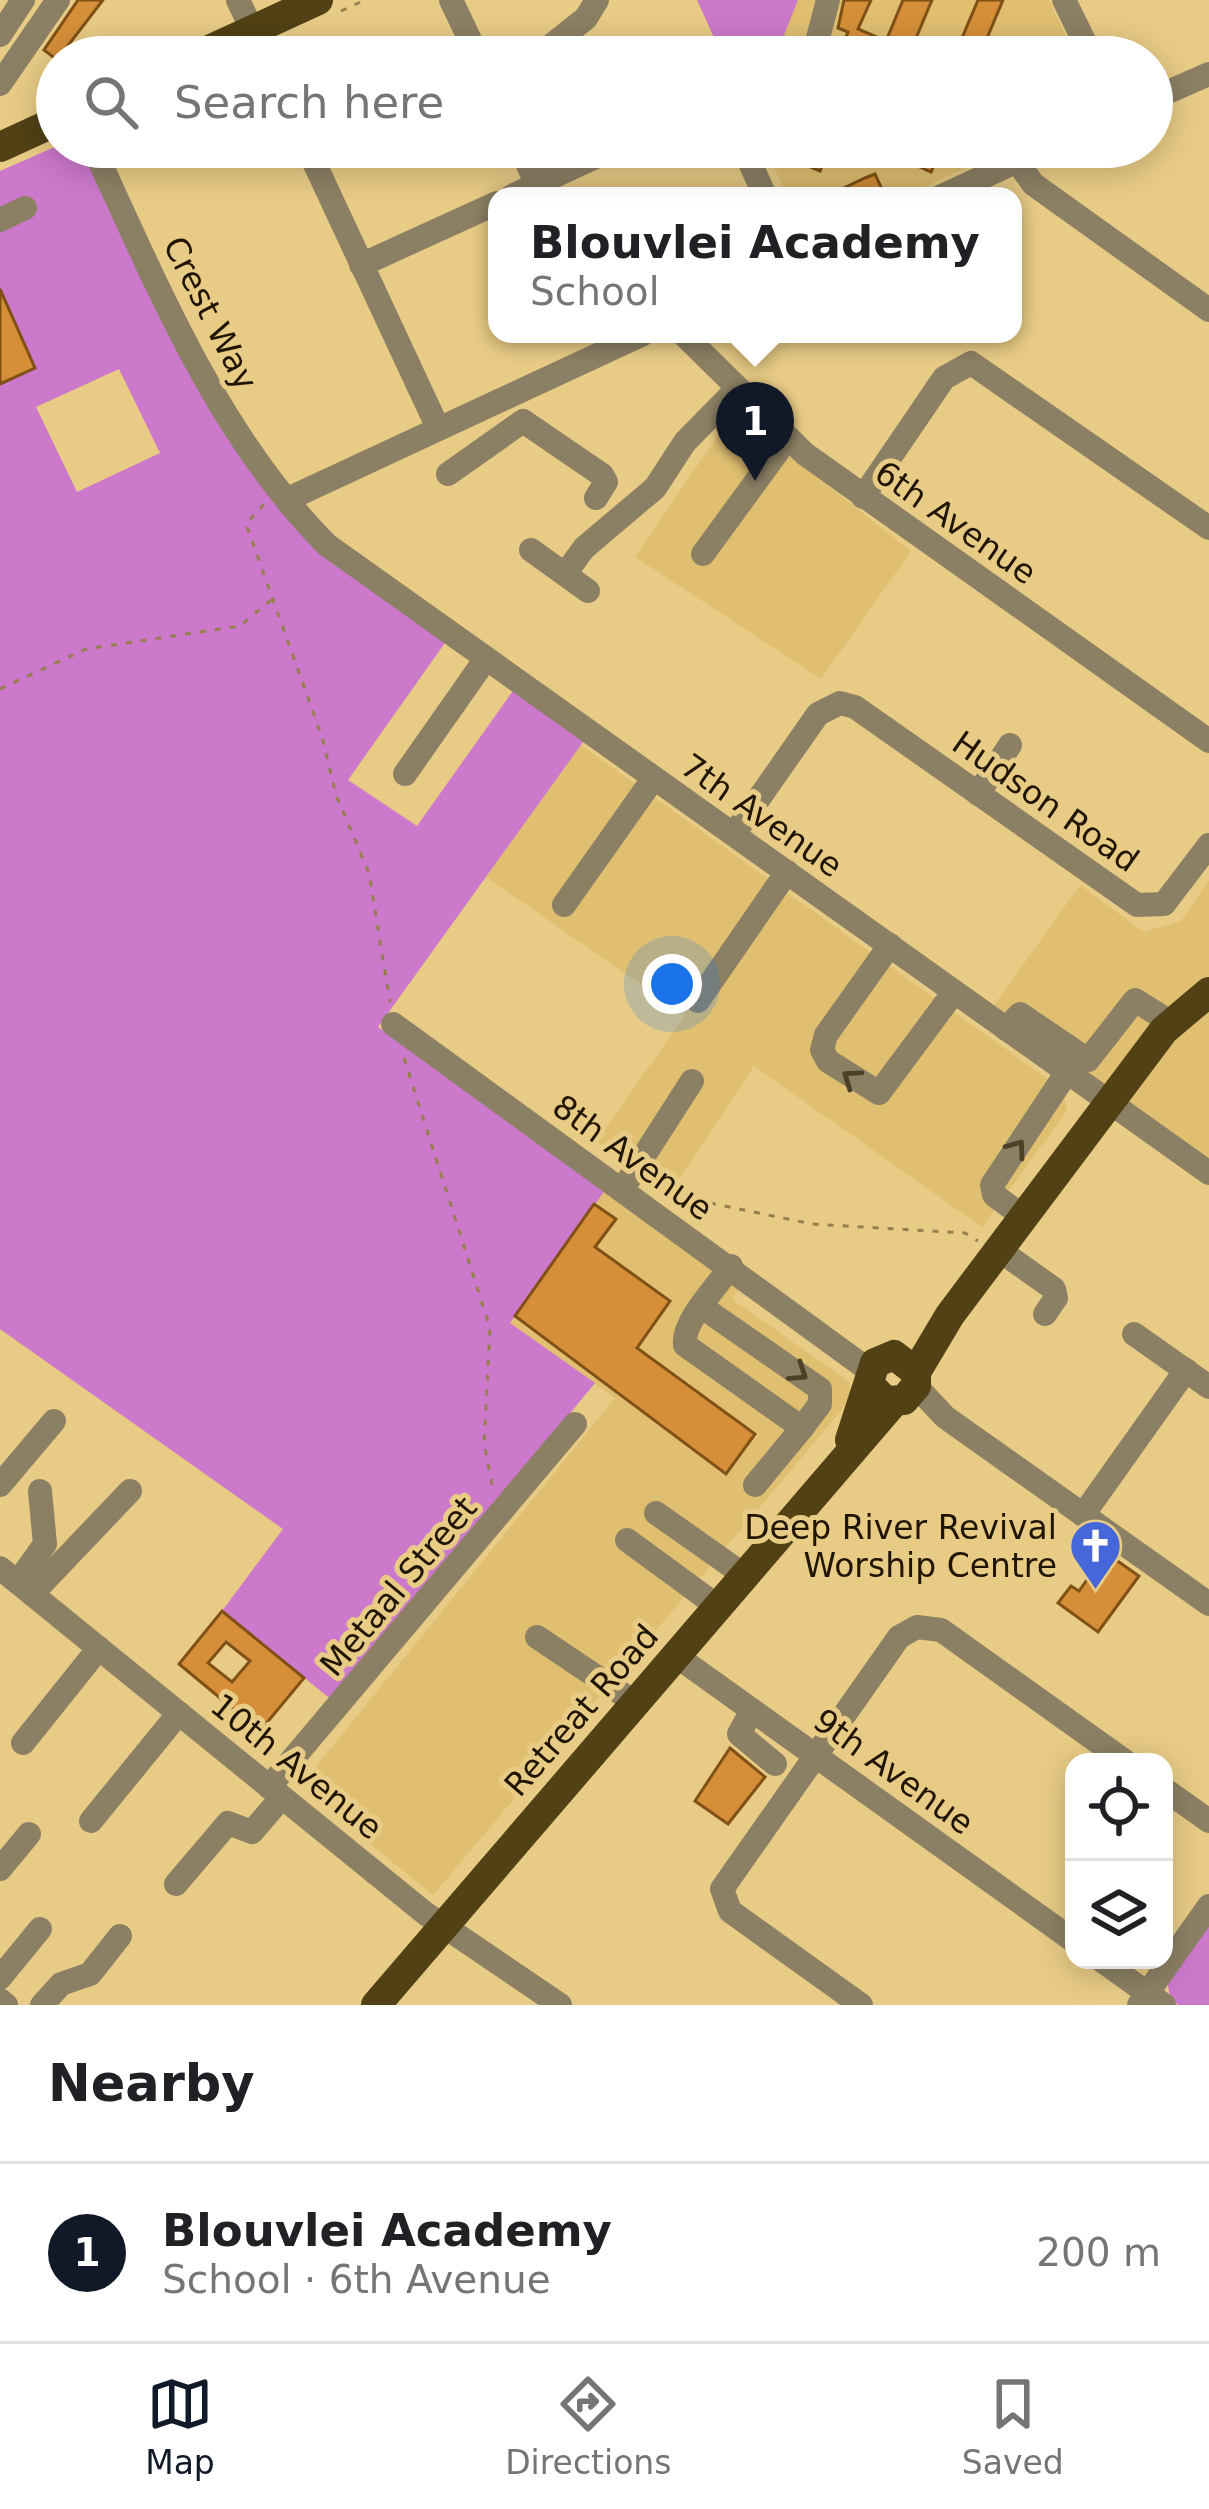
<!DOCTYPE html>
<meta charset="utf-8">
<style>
body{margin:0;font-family:"DejaVu Sans",sans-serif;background:#f2f2f2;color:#202124}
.controls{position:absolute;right:36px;bottom:36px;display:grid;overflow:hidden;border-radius:24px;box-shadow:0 6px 30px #0003}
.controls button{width:108px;height:108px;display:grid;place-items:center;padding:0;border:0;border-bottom:3px solid #e0e0e0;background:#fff;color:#202124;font:60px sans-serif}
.you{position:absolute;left:672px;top:984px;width:42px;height:42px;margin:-30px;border:9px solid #fff;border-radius:50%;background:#1a73e8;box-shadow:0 0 0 18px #1a73e833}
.badge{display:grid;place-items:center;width:78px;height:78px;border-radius:50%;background:#111827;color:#fff;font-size:39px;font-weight:700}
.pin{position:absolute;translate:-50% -99px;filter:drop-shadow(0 3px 6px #0008)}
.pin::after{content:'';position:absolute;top:63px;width:42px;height:36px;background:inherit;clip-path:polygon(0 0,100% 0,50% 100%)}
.popup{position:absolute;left:488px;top:187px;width:534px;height:156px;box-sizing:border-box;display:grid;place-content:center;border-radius:24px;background:#fff;filter:drop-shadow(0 3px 9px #0005);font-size:39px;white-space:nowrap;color:#757577}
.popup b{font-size:45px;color:#202124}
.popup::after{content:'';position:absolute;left:50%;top:100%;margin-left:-24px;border:24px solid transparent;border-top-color:#fff}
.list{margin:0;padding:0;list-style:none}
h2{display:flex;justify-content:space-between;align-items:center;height:156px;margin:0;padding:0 48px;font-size:51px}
h2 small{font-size:39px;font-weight:400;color:#757577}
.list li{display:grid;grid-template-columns:78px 1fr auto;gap:36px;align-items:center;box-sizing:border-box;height:180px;padding:0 48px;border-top:3px solid #e0e0e0}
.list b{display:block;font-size:45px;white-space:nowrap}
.list p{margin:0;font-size:39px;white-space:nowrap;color:#757577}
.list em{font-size:39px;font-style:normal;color:#757577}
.icon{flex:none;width:66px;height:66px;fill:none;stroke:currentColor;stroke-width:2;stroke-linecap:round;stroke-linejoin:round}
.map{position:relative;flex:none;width:1209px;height:2005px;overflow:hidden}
.search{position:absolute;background:#fff;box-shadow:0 6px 30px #0003;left:36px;right:36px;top:36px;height:132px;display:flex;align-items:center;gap:30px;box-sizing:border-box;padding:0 42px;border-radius:66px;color:#757577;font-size:45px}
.sheet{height:336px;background:#fff}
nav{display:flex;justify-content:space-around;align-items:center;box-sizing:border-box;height:168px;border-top:3px solid #e0e0e0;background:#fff;font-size:33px;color:#757577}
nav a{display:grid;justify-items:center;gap:6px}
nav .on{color:#111827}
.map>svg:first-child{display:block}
</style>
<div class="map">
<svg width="1209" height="2005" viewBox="0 0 1209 2005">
<rect width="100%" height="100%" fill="#e8cb85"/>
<!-- built -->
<g fill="#e0bf71">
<path d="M697 0H1049L1076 57H723Z"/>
<path d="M765 147H1009L905 196H787Z"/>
<path d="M734 412 911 551 821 679 635 557Z"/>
<path d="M581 745 1063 1090 1067 1111 982 1227 754 1066 670 1193 597 1141 685 1015 486 877Z"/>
<path d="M1209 880V1159L987 1015 1080 885 1144 932 1181 921Z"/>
<path d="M606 1189 741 1285 732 1299 849 1382 851 1399 433 1895 309 1794 306 1779 615 1398 509 1324Z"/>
</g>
<!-- green -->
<g fill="#cc78cb" fill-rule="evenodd">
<path d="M697 0H798L784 35 810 46 805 57H723Z"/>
<path d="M57 146 81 147 185 359 297 501 447 640 348 780 417 826 515 688 586 738 378 1027 606 1189 510 1323 595 1383 333 1701 222 1611 283 1529 0 1329V171ZM119 369 160 453 77 492 36 407Z"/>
<path d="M1209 1919V2005H1178L1170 1997 1167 1980Z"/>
</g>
<!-- building -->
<g fill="#d68f38" stroke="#7f5116" stroke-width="3" fill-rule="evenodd">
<path d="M78 0H103L57 60 44 50Z"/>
<path d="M844 0H871L858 29 886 41 903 0H932L908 57H837L848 32 838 28Z"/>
<path d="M978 0H1003L979 57H954Z"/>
<path d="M800 147H830L820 171 794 160Z"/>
<path d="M916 147H942L931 172 909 162Z"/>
<path d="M875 174 885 196H827L865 178Z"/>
<path d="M0 289 35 368 0 384Z"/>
<path d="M594 1204 616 1219 595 1247 670 1301 637 1348 755 1434 726 1474 515 1316Z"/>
<path d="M1106 1553 1139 1576 1098 1632 1058 1603 1071 1586 1079 1591Z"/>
<path d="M222 1611 304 1678 260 1731 179 1664ZM226 1642 250 1661 232 1682 208 1663Z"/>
<path d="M730 1748 765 1777 728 1824 695 1801Z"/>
</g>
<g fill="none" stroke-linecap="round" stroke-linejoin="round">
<!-- path -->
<g stroke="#957f4e" stroke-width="3" stroke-dasharray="6 9" stroke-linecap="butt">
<path d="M341 11 365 0"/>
<path d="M264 504 246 524 322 737 336 795 369 873 390 1002"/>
<path d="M0 689 86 649 240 626 271 600"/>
<path d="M404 1058 490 1328 484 1443 493 1489"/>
<path d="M684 1210 695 1200 812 1224 965 1233 978 1241"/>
</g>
<!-- minor -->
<g stroke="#8c8064" stroke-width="24">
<path d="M238 0 265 57"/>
<path d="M451 0 478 57"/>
<path d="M1064 0 1092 57"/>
<path d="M0 35 23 0"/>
<path d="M537 57 586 18 597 0"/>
<path d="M813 57 828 0"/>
<path d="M0 84 58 0"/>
<path d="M1152 99 1209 74"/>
<path d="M93 147C158 287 217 434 327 545L1209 1173"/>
<path d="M307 147 438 428"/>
<path d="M520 147 537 185"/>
<path d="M743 147 765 196"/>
<path d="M1017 161 1033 184 1209 310"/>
<path d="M512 196 617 147"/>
<path d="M942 196 1048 147"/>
<path d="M0 220 25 208"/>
<path d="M361 265 497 203"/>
<path d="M683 334 805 454 1209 741"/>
<path d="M448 474 523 421 602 475 606 482 596 498"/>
<path d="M863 497 944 378 971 363 1209 528"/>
<path d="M288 499 643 334"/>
<path d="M531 550 588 591"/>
<path d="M703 554 787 439"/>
<path d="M565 574 584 548 655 488 685 442 736 390"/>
<path d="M405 774 485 660"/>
<path d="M978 794 1010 745"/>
<path d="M734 834 818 714 840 703 855 707 1137 905 1164 904 1209 845"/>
<path d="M564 905 653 779"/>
<path d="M890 945 826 1035 822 1050 828 1061 879 1093 954 992"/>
<path d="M698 1001 787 872"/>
<path d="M393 1024 870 1371"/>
<path d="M1006 1029 1020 1014 1088 1060 1135 1000 1170 1022"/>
<path d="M622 1190 692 1081"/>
<path d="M1024 1217 994 1195 992 1185 1067 1072"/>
<path d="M999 1250 1054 1289 1056 1298 1045 1314"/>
<path d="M702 1307 820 1389V1404L802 1428 685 1345C682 1321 717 1287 731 1266"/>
<path d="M1134 1334 1209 1387"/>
<path d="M916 1386 945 1417 1209 1604"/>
<path d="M0 1485 54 1421"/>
<path d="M755 1485 802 1428"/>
<path d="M656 1513 744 1575"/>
<path d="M1083 1515 1186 1370"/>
<path d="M627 1540 717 1606"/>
<path d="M0 1568 426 1914 560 2005"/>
<path d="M18 1582 45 1544 40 1491"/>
<path d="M32 1594 130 1491"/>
<path d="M537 1637 634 1702"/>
<path d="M675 1655 1074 1941"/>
<path d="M752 1710 739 1734 775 1764"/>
<path d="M23 1743 99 1648"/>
<path d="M269 1787 575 1424"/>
<path d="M1164 1789 1209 1821"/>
<path d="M91 1821 179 1713"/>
<path d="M0 1869 29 1834"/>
<path d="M176 1884 228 1823 252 1832 282 1797"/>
<path d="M1101 1960 1164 2005"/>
<path d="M0 1978 40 1929"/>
<path d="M0 2000 6 2005"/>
<path d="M42 2005 61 1984 90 1974 120 1936"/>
<path d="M861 2005 730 1911 722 1889 899 1637 917 1627 941 1630 1126 1762"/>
<path d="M1139 2005 1209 1906"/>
</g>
<!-- major -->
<g stroke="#514115" stroke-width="30">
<path d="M194 57 318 0"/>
<path d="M0 147 57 121"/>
<path d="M916 1372 950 1315 1164 1030 1209 992"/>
<path d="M850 1440 875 1363 894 1355 916 1372V1386L904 1400 885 1401 870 1385"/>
<path d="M376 2005 893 1403"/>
</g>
</g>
<!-- one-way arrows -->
<defs><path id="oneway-chevron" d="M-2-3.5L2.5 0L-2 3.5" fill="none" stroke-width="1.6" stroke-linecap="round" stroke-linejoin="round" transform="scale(3)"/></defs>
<g stroke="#4b4028">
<use href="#oneway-chevron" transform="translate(851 1078) rotate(-145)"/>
<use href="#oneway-chevron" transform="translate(1017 1148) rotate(-54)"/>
<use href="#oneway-chevron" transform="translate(799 1373) rotate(34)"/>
</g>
<!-- icons -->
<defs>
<symbol id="church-pin" viewBox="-11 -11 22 30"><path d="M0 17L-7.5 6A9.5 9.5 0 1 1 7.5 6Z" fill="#4567da" stroke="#e8cb85"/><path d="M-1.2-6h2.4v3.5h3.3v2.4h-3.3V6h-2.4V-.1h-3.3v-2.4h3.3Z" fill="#fff"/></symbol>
</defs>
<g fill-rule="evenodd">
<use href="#church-pin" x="1066" y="1516" width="59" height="81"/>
</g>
<g text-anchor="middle" stroke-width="10" stroke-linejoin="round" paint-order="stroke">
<!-- street labels -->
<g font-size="33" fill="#201500" stroke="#e8cb85">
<text transform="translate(211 313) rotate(63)" y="12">Crest Way</text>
<text transform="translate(956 522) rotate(35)" y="12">6th Avenue</text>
<text transform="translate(1046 801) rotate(35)" y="12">Hudson Road</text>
<text transform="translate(762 815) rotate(35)" y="12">7th Avenue</text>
<text transform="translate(633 1157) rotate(36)" y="12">8th Avenue</text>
<text transform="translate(398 1586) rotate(-50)" y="12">Metaal Street</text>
<text transform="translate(581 1710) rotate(-49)" y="12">Retreat Road</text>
<text transform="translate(297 1766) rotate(39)" y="12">10th Avenue</text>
<text transform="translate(894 1771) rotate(36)" y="12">9th Avenue</text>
</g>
<!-- poi labels -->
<g font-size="33" fill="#201500" stroke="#e8cb85" text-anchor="end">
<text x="1057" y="1539">Deep River Revival<tspan x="1057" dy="38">Worship Centre</tspan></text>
</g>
</g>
</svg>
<div class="controls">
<button><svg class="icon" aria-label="locate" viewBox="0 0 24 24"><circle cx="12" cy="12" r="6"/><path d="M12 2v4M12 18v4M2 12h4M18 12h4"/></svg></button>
<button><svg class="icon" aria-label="layers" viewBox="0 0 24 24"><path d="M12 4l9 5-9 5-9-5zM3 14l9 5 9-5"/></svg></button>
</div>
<div class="you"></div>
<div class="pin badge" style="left:755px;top:481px">1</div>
<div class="popup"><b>Blouvlei Academy</b>School</div>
<div class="search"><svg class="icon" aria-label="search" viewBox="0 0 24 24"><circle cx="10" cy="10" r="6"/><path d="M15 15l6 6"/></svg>Search here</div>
</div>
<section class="sheet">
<h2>Nearby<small></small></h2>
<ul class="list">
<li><span class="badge">1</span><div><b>Blouvlei Academy</b><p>School · 6th Avenue</p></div><em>200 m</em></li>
</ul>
</section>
<nav>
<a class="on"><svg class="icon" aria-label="map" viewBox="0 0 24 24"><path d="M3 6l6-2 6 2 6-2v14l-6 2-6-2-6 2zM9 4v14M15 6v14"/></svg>Map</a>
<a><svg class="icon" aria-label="directions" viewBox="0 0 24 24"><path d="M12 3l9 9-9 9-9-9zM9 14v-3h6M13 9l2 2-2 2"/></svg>Directions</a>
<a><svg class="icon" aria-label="saved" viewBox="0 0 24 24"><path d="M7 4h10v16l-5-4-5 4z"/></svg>Saved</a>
</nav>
